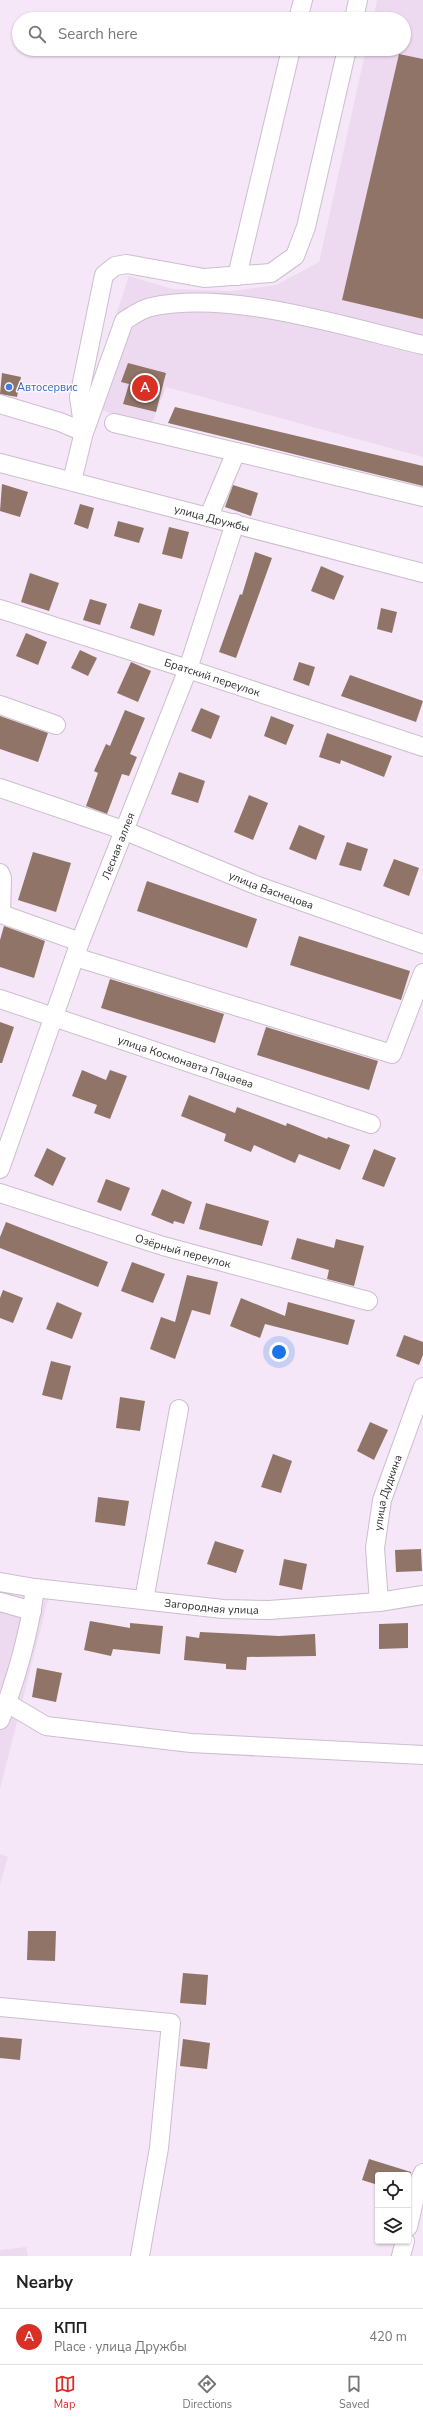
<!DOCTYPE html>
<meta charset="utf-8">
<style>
body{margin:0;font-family:"Nunito Sans",sans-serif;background:#f6f6f6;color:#222}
.controls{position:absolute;right:12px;bottom:12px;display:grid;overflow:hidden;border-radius:4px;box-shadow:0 1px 3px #0004}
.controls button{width:36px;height:36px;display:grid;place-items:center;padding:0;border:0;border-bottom:1px solid #e0e0e0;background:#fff;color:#222;font:20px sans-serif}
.you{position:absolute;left:279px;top:1352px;width:14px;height:14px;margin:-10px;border:3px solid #fff;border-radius:50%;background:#1a73e8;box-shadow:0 0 0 6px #1a73e833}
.badge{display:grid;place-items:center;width:26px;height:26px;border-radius:50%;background:#d93025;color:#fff;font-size:13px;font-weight:700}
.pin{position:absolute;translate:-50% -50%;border:2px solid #fff;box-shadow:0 1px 4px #0006}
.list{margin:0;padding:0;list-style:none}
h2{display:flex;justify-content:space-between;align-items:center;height:52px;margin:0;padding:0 16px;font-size:17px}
h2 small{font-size:13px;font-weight:400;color:#767676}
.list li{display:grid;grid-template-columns:26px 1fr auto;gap:12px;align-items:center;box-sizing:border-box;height:56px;padding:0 16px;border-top:1px solid #e0e0e0}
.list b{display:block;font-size:15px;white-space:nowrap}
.list p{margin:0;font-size:13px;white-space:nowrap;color:#767676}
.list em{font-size:13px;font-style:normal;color:#767676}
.icon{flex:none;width:22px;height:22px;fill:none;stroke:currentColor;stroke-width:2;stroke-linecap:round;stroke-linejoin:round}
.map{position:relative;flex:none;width:423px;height:2256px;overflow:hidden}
.search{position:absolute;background:#fff;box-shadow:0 1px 3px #0004;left:12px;right:12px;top:12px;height:44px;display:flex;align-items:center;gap:10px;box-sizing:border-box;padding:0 14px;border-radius:22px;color:#767676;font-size:15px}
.sheet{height:108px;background:#fff}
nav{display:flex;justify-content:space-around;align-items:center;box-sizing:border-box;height:56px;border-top:1px solid #e0e0e0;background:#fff;font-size:11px;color:#767676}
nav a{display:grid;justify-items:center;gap:2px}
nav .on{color:#d93025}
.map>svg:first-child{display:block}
</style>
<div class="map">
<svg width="423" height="2256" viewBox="0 0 423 2256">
<rect width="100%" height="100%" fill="#f5e7f7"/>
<!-- built -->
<g fill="#eedaf0">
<path d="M377 0H423V457L166 387 150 428 86 404 129 276 173 289 231 291 276 285 319 262 366 49H404V19H373Z"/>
<path d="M0 1589 49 1596 0 1789Z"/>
<path d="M0 1854 8 1857 0 1884Z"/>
<path d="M26 2247 28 2256H0V2250Z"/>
</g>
<!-- building -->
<g fill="#907468">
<path d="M399 54 423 59V319L342 300Z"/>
<path d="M128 363 166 373 156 412 123 404 129 384 121 382Z"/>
<path d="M2 373 21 377 17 397 0 394Z"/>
<path d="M175 407 423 466V486L168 423Z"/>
<path d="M2 484 28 492 20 517 0 511Z"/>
<path d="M233 485 258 493 251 516 225 507Z"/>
<path d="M80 504 94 508 88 529 74 524Z"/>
<path d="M118 521 144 528 139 543 114 536Z"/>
<path d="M169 527 189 532 182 559 162 554Z"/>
<path d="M255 552 272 558 236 658 219 652 240 594 242 595Z"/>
<path d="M321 566 344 576 334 600 311 591Z"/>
<path d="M30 573 59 583 49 611 21 602Z"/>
<path d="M90 599 107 604 100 625 83 620Z"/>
<path d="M139 603 162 610 154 636 130 628Z"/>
<path d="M381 608 397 612 392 633 377 629Z"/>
<path d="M26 633 47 642 38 665 16 656Z"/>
<path d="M80 650 97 658 88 676 71 668Z"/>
<path d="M131 662 151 671 138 702 117 693Z"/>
<path d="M299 662 315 667 309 686 293 680Z"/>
<path d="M350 675 423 701 416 722 341 696Z"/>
<path d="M201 708 220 716 211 739 191 731Z"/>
<path d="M125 710 145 718 130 754 137 757 129 776 122 774 107 814 86 806 98 773 94 771 106 744 110 746Z"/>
<path d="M0 716 48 733 38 762 0 749Z"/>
<path d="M271 716 294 725 286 745 264 736Z"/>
<path d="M327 733 392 756 384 777 341 760 340 764 319 757Z"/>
<path d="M179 772 205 781 198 803 171 794Z"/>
<path d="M249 795 268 803 253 840 234 832Z"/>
<path d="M299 825 325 836 316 860 289 849Z"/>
<path d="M347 842 368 849 361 871 339 865Z"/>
<path d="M33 852 71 863 56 912 18 900Z"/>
<path d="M394 859 419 868 409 896 383 886Z"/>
<path d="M147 881 257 919 247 948 137 911Z"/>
<path d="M4 926 45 941 34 978 0 967V940Z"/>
<path d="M299 936 410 971 401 1000 290 965Z"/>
<path d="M110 979 224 1014 215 1043 101 1008Z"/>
<path d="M0 1022 14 1027 2 1063H0Z"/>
<path d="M266 1027 378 1061 369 1090 257 1055Z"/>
<path d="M82 1070 106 1080 110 1070 127 1076 110 1119 94 1113 97 1105 72 1096Z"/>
<path d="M189 1095 235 1113 237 1107 286 1126 287 1123 327 1139 328 1137 350 1145 340 1170 299 1154 295 1163 254 1145 251 1152 224 1141 226 1134 181 1116Z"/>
<path d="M47 1148 66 1158 53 1186 34 1176Z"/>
<path d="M374 1149 396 1158 384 1187 362 1179Z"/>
<path d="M106 1179 130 1188 121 1211 97 1202Z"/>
<path d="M162 1189 192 1202 184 1224 174 1221 173 1224 151 1215Z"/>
<path d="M206 1203 269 1221 262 1246 199 1229Z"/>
<path d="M6 1222 108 1262 98 1287 0 1248V1237Z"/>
<path d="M297 1238 334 1248 336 1239 364 1246 354 1286 327 1279 329 1270 291 1259Z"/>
<path d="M132 1262 165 1274 153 1303 121 1291Z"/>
<path d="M187 1275 218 1282 210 1315 192 1310 175 1359 150 1349 161 1317 175 1322Z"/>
<path d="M3 1290 23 1298 13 1323 0 1318V1298Z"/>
<path d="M241 1298 285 1316 288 1302 355 1320 348 1345 265 1324 260 1338 230 1326Z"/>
<path d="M57 1302 82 1313 72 1339 46 1329Z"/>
<path d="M404 1335 423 1342V1355L419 1365 396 1356Z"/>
<path d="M51 1361 71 1366 62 1400 42 1395Z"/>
<path d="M120 1397 145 1401 140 1431 116 1428Z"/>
<path d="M370 1422 388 1430 374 1460 357 1451Z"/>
<path d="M273 1454 292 1461 281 1493 261 1487Z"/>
<path d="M98 1497 129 1501 125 1526 95 1522Z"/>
<path d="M215 1541 244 1550 236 1573 207 1564Z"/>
<path d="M421 1549 422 1571 396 1572 395 1550Z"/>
<path d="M284 1559 307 1564 302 1590 279 1585Z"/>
<path d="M90 1621 130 1628V1623L163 1626 160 1654 113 1649 111 1656 84 1650Z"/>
<path d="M408 1623V1648L379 1649V1624Z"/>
<path d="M200 1632 279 1636 315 1634 316 1656 247 1657 246 1670 226 1669V1664L184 1660 186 1636 199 1638Z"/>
<path d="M37 1668 62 1673 56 1702 32 1697Z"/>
<path d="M28 1931H56L55 1961 27 1960Z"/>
<path d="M183 1973 208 1975 206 2005 180 2003Z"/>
<path d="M0 2037 22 2039 20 2060 0 2058Z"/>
<path d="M183 2039 210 2043 207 2069 180 2066Z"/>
<path d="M369 2159 411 2172 410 2175H378V2185L362 2180Z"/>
</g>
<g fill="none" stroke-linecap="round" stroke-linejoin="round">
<defs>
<g id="minor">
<path d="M298 19 303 0"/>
<path d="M354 19 358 0"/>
<path d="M237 276 291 49"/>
<path d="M0 404 60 422 84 432 72 481"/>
<path d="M114 423 236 452 209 516"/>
<path d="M85 430 124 321C132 316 141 309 151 307 232 290 342 326 423 345"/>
<path d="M84 432 79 397 104 275 115 266 127 264 204 278 271 273 295 256 306 227 347 49"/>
<path d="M236 452 423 497"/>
<path id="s1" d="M0 463 423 573"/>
<path id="s2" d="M0 609 188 669 423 747"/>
<path d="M0 705 56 725"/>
<path id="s3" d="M0 788 123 830 258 886 423 944"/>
<path d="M0 873 2 878 1 914 80 942"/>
<path d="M75 957 392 1054 423 973"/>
<path id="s4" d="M0 999 371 1124"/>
<path id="s5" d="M0 1169 80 942 188 669 235 523"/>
<path id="s6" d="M0 1193 163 1246 368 1301"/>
<path id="s7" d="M0 1582 35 1588 223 1609 269 1610 379 1602 423 1595"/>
<path d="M144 1600 179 1409"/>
<path d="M0 1602 32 1611"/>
<path id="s8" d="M379 1602 375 1548 382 1500 423 1387"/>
<path d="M7 1703 46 1726 191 1743 423 1755"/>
<path d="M0 1720C16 1681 30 1630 35 1588"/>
<path d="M0 2007 171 2023 159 2148 140 2256"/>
<path d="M408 2227 418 2184 423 2173"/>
<path d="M401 2256 405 2241"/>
</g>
</defs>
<!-- minor casing -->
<use href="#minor" stroke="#ccbece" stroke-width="20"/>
<!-- minor -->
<use href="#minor" stroke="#fff" stroke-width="18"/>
</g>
<!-- markers -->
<circle fill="#3f7fe0" stroke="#fdf7fe" stroke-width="1.5" cx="9" cy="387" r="4"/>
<g text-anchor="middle" stroke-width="3" stroke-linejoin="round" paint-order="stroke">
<!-- shop labels -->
<g font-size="11" fill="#366cbe" stroke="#fdf7fe" text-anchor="start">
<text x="17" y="391">Автосервис</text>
</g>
<!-- street labels -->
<g font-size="11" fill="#302b31" stroke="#fdf7fe">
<text dy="4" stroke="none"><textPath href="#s1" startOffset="219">улица Дружбы</textPath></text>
<text dy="4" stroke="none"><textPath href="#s2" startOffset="223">Братский переулок</textPath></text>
<text dy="4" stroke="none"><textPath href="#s5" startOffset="344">Лесная аллея</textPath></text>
<text dy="4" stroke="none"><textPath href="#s3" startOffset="290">улица Васнецова</textPath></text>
<text dy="4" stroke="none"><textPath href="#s4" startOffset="196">улица Космонавта Пацаева</textPath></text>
<text dy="4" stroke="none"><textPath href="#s6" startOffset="192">Озёрный переулок</textPath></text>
<text dy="4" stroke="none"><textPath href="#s8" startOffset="111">улица Дудкина</textPath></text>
<text dy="4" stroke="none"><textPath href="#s7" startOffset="213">Загородная улица</textPath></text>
</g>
</g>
</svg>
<div class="controls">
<button><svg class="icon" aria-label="locate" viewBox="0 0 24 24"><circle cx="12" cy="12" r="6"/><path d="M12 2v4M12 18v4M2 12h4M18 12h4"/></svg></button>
<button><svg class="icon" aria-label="layers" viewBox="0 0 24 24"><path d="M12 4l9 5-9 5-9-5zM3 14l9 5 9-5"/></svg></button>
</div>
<div class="you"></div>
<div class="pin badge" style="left:145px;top:388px">A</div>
<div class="search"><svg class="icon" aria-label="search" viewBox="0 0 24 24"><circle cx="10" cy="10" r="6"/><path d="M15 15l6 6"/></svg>Search here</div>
</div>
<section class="sheet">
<h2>Nearby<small></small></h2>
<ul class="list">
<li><span class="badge">A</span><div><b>КПП</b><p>Place · улица Дружбы</p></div><em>420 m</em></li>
</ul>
</section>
<nav>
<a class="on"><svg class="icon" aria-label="map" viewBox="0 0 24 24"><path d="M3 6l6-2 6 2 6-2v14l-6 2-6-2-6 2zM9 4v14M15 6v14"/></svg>Map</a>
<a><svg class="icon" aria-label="directions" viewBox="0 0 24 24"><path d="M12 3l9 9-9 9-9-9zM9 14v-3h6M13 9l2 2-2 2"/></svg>Directions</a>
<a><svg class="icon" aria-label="saved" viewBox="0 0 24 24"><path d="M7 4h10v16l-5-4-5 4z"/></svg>Saved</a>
</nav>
